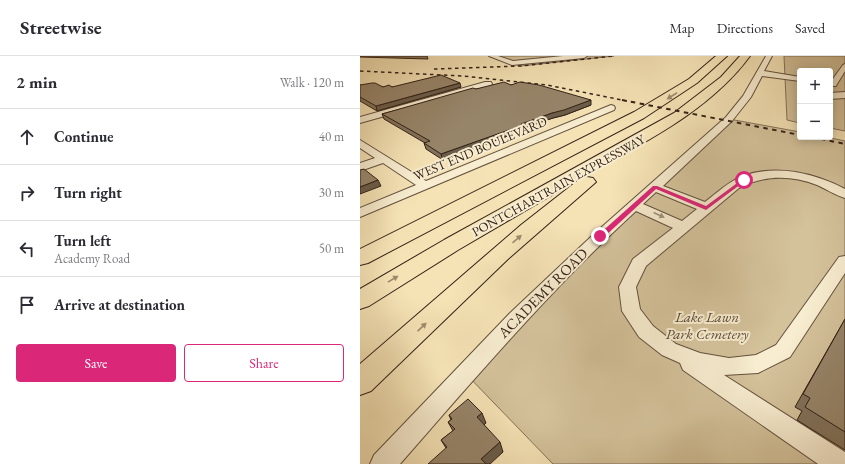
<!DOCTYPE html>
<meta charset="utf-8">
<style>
body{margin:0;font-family:"EB Garamond",serif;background:#f7f7f7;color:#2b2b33}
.controls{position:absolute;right:12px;top:12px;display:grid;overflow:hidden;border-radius:4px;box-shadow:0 2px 10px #0003}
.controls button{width:36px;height:36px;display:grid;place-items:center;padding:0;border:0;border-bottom:1px solid #e1e1e2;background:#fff;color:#2b2b33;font:20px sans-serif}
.stop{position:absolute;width:12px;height:12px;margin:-9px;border:3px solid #db2777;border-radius:50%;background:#fff}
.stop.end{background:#db2777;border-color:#fff;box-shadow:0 1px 4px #0008}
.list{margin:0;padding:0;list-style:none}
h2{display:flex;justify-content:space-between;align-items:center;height:52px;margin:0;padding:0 16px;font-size:17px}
h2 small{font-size:13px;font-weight:400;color:#7c7c81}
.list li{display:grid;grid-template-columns:26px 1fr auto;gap:12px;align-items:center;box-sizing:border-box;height:56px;padding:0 16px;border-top:1px solid #e1e1e2}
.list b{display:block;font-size:15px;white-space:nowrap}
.list p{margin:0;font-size:13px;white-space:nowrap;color:#7c7c81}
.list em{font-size:13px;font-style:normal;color:#7c7c81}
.actions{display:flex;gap:8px;padding:12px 16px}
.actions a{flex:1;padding:9px 0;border:1px solid #db2777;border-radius:4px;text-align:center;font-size:14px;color:#db2777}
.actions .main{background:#db2777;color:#fff}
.icon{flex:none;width:22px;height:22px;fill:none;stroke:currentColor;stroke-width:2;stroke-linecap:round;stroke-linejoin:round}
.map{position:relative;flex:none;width:485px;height:408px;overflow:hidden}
header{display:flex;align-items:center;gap:24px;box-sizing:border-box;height:56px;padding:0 20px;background:#fff;border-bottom:1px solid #e1e1e2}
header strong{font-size:19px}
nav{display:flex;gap:22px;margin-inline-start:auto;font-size:14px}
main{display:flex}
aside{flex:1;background:#fff}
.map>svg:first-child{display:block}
</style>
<header>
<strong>Streetwise</strong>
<nav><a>Map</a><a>Directions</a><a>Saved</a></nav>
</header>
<main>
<aside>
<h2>2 min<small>Walk · 120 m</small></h2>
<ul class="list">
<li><svg class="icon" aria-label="ahead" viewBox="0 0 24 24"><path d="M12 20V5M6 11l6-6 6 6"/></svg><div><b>Continue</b></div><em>40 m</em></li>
<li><svg class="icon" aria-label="right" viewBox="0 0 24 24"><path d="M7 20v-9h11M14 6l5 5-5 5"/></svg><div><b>Turn right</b></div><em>30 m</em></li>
<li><svg class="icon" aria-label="left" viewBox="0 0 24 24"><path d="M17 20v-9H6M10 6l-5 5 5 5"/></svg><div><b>Turn left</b><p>Academy Road</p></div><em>50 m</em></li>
<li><svg class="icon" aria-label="arrive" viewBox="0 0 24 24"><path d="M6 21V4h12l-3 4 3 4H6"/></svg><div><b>Arrive at destination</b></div></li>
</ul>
<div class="actions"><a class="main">Save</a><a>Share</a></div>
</aside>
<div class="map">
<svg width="485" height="408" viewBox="0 0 485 408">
<rect width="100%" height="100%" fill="#f5e3b6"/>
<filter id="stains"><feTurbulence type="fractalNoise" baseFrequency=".005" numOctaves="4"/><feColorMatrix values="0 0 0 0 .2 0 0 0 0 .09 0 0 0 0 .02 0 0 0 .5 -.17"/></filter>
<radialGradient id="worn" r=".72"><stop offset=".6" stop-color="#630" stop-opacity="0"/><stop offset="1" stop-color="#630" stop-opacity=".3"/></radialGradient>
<!-- green -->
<g fill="#d4c29b" stroke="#837159">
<path d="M130 0H254L161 10Z"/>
<path d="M424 0H485V75L470 72V15H440V67L427 64Z"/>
<path d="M369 63 440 76V81H466L485 85V408H193L105 317Z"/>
</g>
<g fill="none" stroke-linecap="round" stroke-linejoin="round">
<defs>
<g id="minor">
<path d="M129 0H138L153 5 203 0H227L224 2 152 9Z"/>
<path d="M406 0H412L404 15 440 21V25L402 20 391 41 372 65 303 130 345 146C357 137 369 125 383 120 416 108 455 117 485 133V142C475 139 466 133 457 129 431 119 404 119 379 132L286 210 276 231 280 253 293 270 316 288 340 297 369 302 396 299 416 289 479 201 485 200V217L430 301 398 317 364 319 485 396V408H458L323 314 320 307 302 299 279 281 262 255 259 231 273 203 313 172 276 155C191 233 116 321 40 408H10L14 399 150 257 235 177 366 61 383 40ZM296 136 337 153 322 165 283 148Z"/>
<path d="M485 8V15L477 28 476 30H470V27L483 9Z"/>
<path d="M125 26H131L132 28 131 30 0 67V61Z"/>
<path d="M485 36V42L470 43V37Z"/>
<path d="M251 49 254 50 255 52 254 54 0 161V152L56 129 23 107 0 115V107L15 102 0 92V84L66 125Z"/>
</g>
<g id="highway">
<path d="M356 0H367L337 27 284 62 8 207 0 209V193L274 56 329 23Z"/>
<path d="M380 0H390C348 57 280 88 221 122L227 121 233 122 236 126 148 203 11 335 0 339V308L161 169 221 122 98 194 9 250 0 253V233L84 184 314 57 361 21Z"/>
</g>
</defs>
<!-- minor casing -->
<use href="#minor" stroke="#63513f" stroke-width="2"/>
<!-- highway casing -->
<use href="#highway" stroke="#322017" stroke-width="2"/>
<!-- minor -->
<use href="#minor" fill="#f8edd0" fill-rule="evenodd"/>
<!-- highway -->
<use href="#highway" fill="#f5e3b6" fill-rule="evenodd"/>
<!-- rail-far1 -->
<g stroke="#322017" stroke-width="1.5" stroke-dasharray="3.5 3.5" stroke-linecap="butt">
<path d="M74 13 161 10 254 0"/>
<path d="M0 15 103 20 187 29 267 45"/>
</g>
<!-- rail -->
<g stroke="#322017" stroke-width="2" stroke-dasharray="4.5 4.5" stroke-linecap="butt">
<path d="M262 44 440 79"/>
<path d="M452 81 485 88"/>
</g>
</g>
<!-- wall -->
<g fill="#82725b" stroke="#322017">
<path d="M0 0H67L68 3 0 1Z"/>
<path d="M0 29 23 31H101L17 55 0 45Z"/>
<path d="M151 29 231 49 205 59 193 62 164 72V74L83 104 66 93 64 87H65L24 63 22 58 116 33Z"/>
<path d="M485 263V394L437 364 442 355 435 351Z"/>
<path d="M89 359 126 367 124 369 143 396 86 392 81 384 93 375 88 366 91 364Z"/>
</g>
<!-- shaded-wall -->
<g fill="#6a5d4a" stroke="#322017">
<path d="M100 27 101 31 17 55 16 50Z"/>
<path d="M231 44V49L205 59 193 62 164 72V74L83 104 81 98 192 57Z"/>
<path d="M18 124 21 130 0 138V131Z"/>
<path d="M122 357 126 367 121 371 117 361Z"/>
<path d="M140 386 143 396 130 408H123L121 403Z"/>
</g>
<!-- building -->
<g fill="#97856a" stroke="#322017">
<path d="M81 19 100 27 16 50 0 41V29L12 27H15L23 31 29 29 32 31Z"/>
<path d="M144 26 151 29 160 26 179 29 231 44 204 54 192 57 161 68 163 69 81 98 64 87 70 85 22 58 113 32 116 33Z"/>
<path d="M4 113 18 124 0 131V114Z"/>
<path d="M485 263V376L445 351 450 342 443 338Z"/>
<path d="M108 343 122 357 117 361 140 386 121 403 126 408H68L87 391 81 384 95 373 88 366 92 363 89 359Z"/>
</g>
<!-- one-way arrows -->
<defs><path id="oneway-solid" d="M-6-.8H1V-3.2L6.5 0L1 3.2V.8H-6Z"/></defs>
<g fill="#9d8b6e">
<use href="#oneway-solid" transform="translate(312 40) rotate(147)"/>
<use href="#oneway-solid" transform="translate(157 183) rotate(-41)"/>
<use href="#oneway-solid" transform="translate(33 223) rotate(-31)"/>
<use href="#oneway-solid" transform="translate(62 271) rotate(-43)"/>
</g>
<use fill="#9f917d" href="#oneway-solid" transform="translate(299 159) rotate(25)"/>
<!-- route -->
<path fill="#db2777" d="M384 122 386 124 385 125 346 154 296 133 243 182 237 180 293 130H297L346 150Z"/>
<g text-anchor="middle" stroke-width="4" stroke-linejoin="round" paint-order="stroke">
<!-- far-street labels -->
<g font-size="13" fill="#322017" stroke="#f8edd0">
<text transform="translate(120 92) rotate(-23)" y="5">WEST END BOULEVARD</text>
<text transform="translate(198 129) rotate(-29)" y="5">PONTCHARTRAIN EXPRESSWAY</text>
</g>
<!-- street labels -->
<g font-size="15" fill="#322017" stroke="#f8edd0">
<text transform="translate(183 237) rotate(-45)" y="5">ACADEMY ROAD</text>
</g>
<!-- park labels -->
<g font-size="15" font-style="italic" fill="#5a4838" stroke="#f8edd0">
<text x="347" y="266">Lake Lawn<tspan x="347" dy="17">Park Cemetery</tspan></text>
</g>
</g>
<rect width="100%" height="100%" filter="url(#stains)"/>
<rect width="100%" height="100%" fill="url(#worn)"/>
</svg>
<div class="controls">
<button>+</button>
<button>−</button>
</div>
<div class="stop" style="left:384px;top:124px"></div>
<div class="stop end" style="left:240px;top:180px"></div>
</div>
</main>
